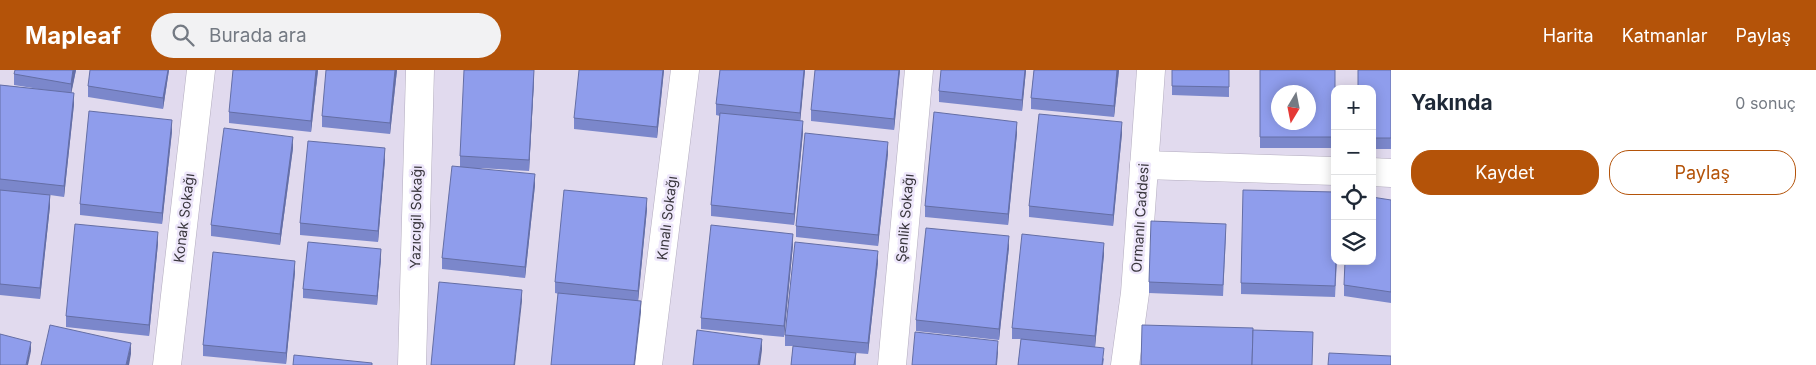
<!DOCTYPE html>
<html lang="tr">
<meta charset="utf-8">
<style>
body{margin:0;font-family:Inter,sans-serif;background:#f2f2f3;color:#1f2937}
.controls{position:absolute;right:15px;top:15px;display:grid;overflow:hidden;border-radius:10px;box-shadow:0 2px 12px #0003}
.controls button{width:45px;height:45px;display:grid;place-items:center;padding:0;border:0;border-bottom:1px solid #e0e1e3;background:#fff;color:#1f2937;font:25px sans-serif}
.compass{position:absolute;left:1271px;top:15px;width:45px;height:45px;border-radius:50%;background:#fff;box-shadow:0 2px 12px #0003;rotate:190deg}
.list{margin:0;padding:0;list-style:none}
h2{display:flex;justify-content:space-between;align-items:center;height:65px;margin:0;padding:0 20px;font-size:21px}
h2 small{font-size:16px;font-weight:400;color:#747a83}
.actions{display:flex;gap:10px;padding:15px 20px}
.actions a{flex:1;padding:11px 0;border:1px solid #b45309;border-radius:20px;text-align:center;font-size:18px;color:#b45309}
.actions .main{background:#b45309;color:#fff}
.icon{flex:none;width:28px;height:28px;fill:none;stroke:currentColor;stroke-width:2;stroke-linecap:round;stroke-linejoin:round}
.map{position:relative;flex:none;width:1391px;height:295px;overflow:hidden}
header{display:flex;align-items:center;gap:30px;box-sizing:border-box;height:70px;padding:0 25px;background:#b45309;color:#fff}
header strong{font-size:24px}
nav{display:flex;gap:28px;margin-inline-start:auto;font-size:18px}
.search{width:350px;height:45px;background:#f2f2f3;display:flex;align-items:center;gap:12px;box-sizing:border-box;padding:0 18px;border-radius:28px;color:#747a83;font-size:19px}
main{display:flex}
aside{flex:1;background:#fff}
.map>svg:first-child{display:block}
</style>
<header>
<strong>Mapleaf</strong>
<div class="search"><svg class="icon" aria-label="search" viewBox="0 0 24 24"><circle cx="10" cy="10" r="6"/><path d="M15 15l6 6"/></svg>Burada ara</div>
<nav><a>Harita</a><a>Katmanlar</a><a>Paylaş</a></nav>
</header>
<main>
<div class="map">
<svg width="1391" height="295" viewBox="0 0 1391 295">
<rect width="100%" height="100%" fill="#e1daee"/>
<g fill="none" stroke-linecap="round" stroke-linejoin="round">
<defs>
<g id="minor">
<path d="M1144 95 1335 101"/>
<path d="M1372 102 1391 103"/>
<path d="M167 295 201 0"/>
<path d="M412 295 420 0"/>
<path d="M648 295 685 0"/>
<path d="M892 295 919 0"/>
</g>
<path id="major" d="M1125 295 1135 223 1151 0"/>
</defs>
<!-- minor casing -->
<use href="#minor" stroke="#b3acbf" stroke-width="29"/>
<!-- major casing -->
<use href="#major" stroke="#b3acbf" stroke-width="29"/>
<!-- minor -->
<use href="#minor" stroke="#fff" stroke-width="28"/>
<!-- major -->
<use href="#major" stroke="#fff" stroke-width="28"/>
</g>
<!-- wall -->
<g fill="#7b87cb">
<path d="M76 0 71 23 74 34 64 127 50 125V136L40 229 0 225V15L39 19 14 15V4Z"/>
<path d="M169 0 163 39 88 27V16Z"/>
<path d="M318 0 311 62 229 53V42Z"/>
<path d="M397 0 390 64 322 57V46Z"/>
<path d="M664 0 657 68 574 59V48Z"/>
<path d="M805 0 800 51 803 62 794 155 711 146V135L720 46 716 45V34Z"/>
<path d="M900 0 894 60 811 51V40Z"/>
<path d="M1026 0 1022 41 939 32V21Z"/>
<path d="M1034 0H1119L1114 47 1031 39V28Z"/>
<path d="M1172 0H1229V27L1172 25Z"/>
<path d="M1260 0 1335 19V78H1260Z"/>
<path d="M1391 0V79H1372V19Z"/>
<path d="M534 11 529 101 479 98 535 115 525 208 442 199V188L460 96V86Z"/>
<path d="M172 61 162 154 80 145V134Z"/>
<path d="M1017 63 1008 155 925 147V136Z"/>
<path d="M1122 63 1113 156 1029 147V136Z"/>
<path d="M293 78 280 175 211 166V155Z"/>
<path d="M888 83 878 176 796 167V156Z"/>
<path d="M385 89 378 172 300 165V153Z"/>
<path d="M1391 130V233L1344 226V215Z"/>
<path d="M647 139 638 231 641 242 555 223V212Z"/>
<path d="M1226 165 1223 226 1149 223V212Z"/>
<path d="M158 173 149 266 66 257V246Z"/>
<path d="M793 175 784 267 701 259V248Z"/>
<path d="M1009 177 999 270 916 261V250Z"/>
<path d="M1104 184 1095 277 1104 289 1103 295H1018L1021 269H1012V258Z"/>
<path d="M381 188 377 235 303 228V219Z"/>
<path d="M1337 191 1335 227 1241 224V213Z"/>
<path d="M878 192 868 284 856 283V295H791L793 276H785V265Z"/>
<path d="M295 202 286 294 203 286V275Z"/>
</g>
<!-- shaded-wall -->
<g fill="#646ea5">
<path d="M73 0H76L71 25V14Z"/>
<path d="M168 0H169L163 39V28Z"/>
<path d="M316 0H318L311 62V51Z"/>
<path d="M395 0H397L390 64V53Z"/>
<path d="M534 0V11L529 101V90Z"/>
<path d="M663 0H664L657 68V57Z"/>
<path d="M804 0H805L800 54V43Z"/>
<path d="M899 0H900L894 60V49Z"/>
<path d="M1025 0H1026L1022 41V30Z"/>
<path d="M1117 0H1119L1114 47V36Z"/>
<path d="M74 23V34L64 127V116Z"/>
<path d="M172 50V61L162 154V143Z"/>
<path d="M803 51V62L794 155V144Z"/>
<path d="M1017 52V63L1008 155V144Z"/>
<path d="M1122 52V63L1113 156V145Z"/>
<path d="M293 67V78L280 175V164Z"/>
<path d="M888 72V83L878 176V165Z"/>
<path d="M385 78V89L378 172V161Z"/>
<path d="M535 104V115L525 208V197Z"/>
<path d="M50 125V136L40 229V218Z"/>
<path d="M647 128V139L638 232V221Z"/>
<path d="M158 162V173L149 266V255Z"/>
<path d="M793 164V175L784 267V256Z"/>
<path d="M1009 166V177L999 270V259Z"/>
<path d="M1104 173V184L1095 277V266Z"/>
<path d="M381 179V188L377 235V226Z"/>
<path d="M878 181V192L868 284V273Z"/>
<path d="M295 191V202L286 294V283Z"/>
<path d="M522 220V231L515 295H514Z"/>
<path d="M641 231V242L635 295H634Z"/>
<path d="M762 269V280L760 295H758Z"/>
<path d="M998 271V282L997 295H996Z"/>
<path d="M31 272V281L28 295H26Z"/>
<path d="M131 273V284L129 295H126Z"/>
</g>
<!-- building -->
<g fill="#8f9dec" stroke="#646ea5" fill-rule="evenodd">
<path d="M15 0H73L71 14 14 4Z"/>
<path d="M90 0H168L163 28 88 16Z"/>
<path d="M233 0H316L311 51 229 42Z"/>
<path d="M326 0H395L390 53 322 46Z"/>
<path d="M464 0H534L529 90 460 86Z"/>
<path d="M579 0H663L657 57 574 48Z"/>
<path d="M720 0H804L800 43 716 34Z"/>
<path d="M815 0H899L894 49 811 40Z"/>
<path d="M941 0H1025L1022 30 939 21Z"/>
<path d="M1034 0H1117L1114 36 1031 28Z"/>
<path d="M1172 0H1229V17L1172 16Z"/>
<path d="M1260 0H1335V67H1260ZM1278 22H1308V52H1278Z"/>
<path d="M1358 0H1391V68H1372V19H1358Z"/>
<path d="M0 15 74 23 64 116 0 109Z"/>
<path d="M89 41 172 50 162 143 80 134Z"/>
<path d="M934 42 1017 52 1008 144 925 136Z"/>
<path d="M720 43 803 51 794 144 711 135Z"/>
<path d="M1039 44 1122 52 1113 145 1029 136Z"/>
<path d="M224 58 293 67 280 164 211 155Z"/>
<path d="M805 63 888 72 878 165 796 156Z"/>
<path d="M308 71 385 78 378 161 300 153Z"/>
<path d="M452 96 535 104 525 197 442 188Z"/>
<path d="M0 120 50 125 40 218 0 214Z"/>
<path d="M564 120 647 128 638 221 555 212Z"/>
<path d="M1243 120 1335 122V191H1336L1335 216 1241 213Z"/>
<path d="M1372 127 1391 130V222L1344 215 1345 191H1372Z"/>
<path d="M1151 151 1226 154 1223 215 1149 212Z"/>
<path d="M75 154 158 162 149 255 66 246Z"/>
<path d="M711 155 793 164 784 256 701 248Z"/>
<path d="M926 158 1009 166 999 259 916 250Z"/>
<path d="M1022 164 1104 173 1095 266 1012 258Z"/>
<path d="M308 172 381 179 377 226 303 219Z"/>
<path d="M795 172 878 181 868 273 785 265Z"/>
<path d="M213 182 295 191 286 283 203 275Z"/>
<path d="M439 212 522 220 514 295H431Z"/>
<path d="M558 223 641 231 634 295H551Z"/>
<path d="M50 255 131 273 126 295H41Z"/>
<path d="M1142 255 1253 258 1252 295H1141Z"/>
<path d="M697 260 762 269 758 295H693Z"/>
<path d="M1253 260 1313 262 1312 295H1252Z"/>
<path d="M915 262 998 271 996 295H912Z"/>
<path d="M0 264 31 272 26 295H0Z"/>
<path d="M1021 269 1104 278 1102 295H1018Z"/>
<path d="M793 276 856 283 854 295H791Z"/>
<path d="M1329 283 1391 286V295H1328Z"/>
<path d="M294 285 372 293V295H293Z"/>
</g>
<g text-anchor="middle" stroke-width="5" stroke-linejoin="round" paint-order="stroke">
<!-- street labels -->
<g font-size="14" fill="#39363d" stroke="#eee7fb">
<text transform="translate(416 147) rotate(-89)" y="5">Yazıcıgil Sokağı</text>
<text transform="translate(184 148) rotate(-83)" y="5">Konak Sokağı</text>
<text transform="translate(667 148) rotate(-83)" y="5">Kınalı Sokağı</text>
<text transform="translate(905 148) rotate(-85)" y="5">Şenlik Sokağı</text>
<text transform="translate(1140 148) rotate(-86)" y="5">Ormanlı Caddesi</text>
</g>
</g>
</svg>
<div class="controls">
<button>+</button>
<button>−</button>
<button><svg class="icon" aria-label="locate" viewBox="0 0 24 24"><circle cx="12" cy="12" r="6"/><path d="M12 2v4M12 18v4M2 12h4M18 12h4"/></svg></button>
<button><svg class="icon" aria-label="layers" viewBox="0 0 24 24"><path d="M12 4l9 5-9 5-9-5zM3 14l9 5 9-5"/></svg></button>
</div>
<svg class="compass" viewBox="-18 -18 36 36"><path d="M0-13l5 13h-10z" fill="#e53935"/><path d="M0 13l5-13h-10z" fill="#747a83"/></svg>
</div>
<aside>
<h2>Yakında<small>0 sonuç</small></h2>
<ul class="list">
</ul>
<div class="actions"><a class="main">Kaydet</a><a>Paylaş</a></div>
</aside>
</main>
